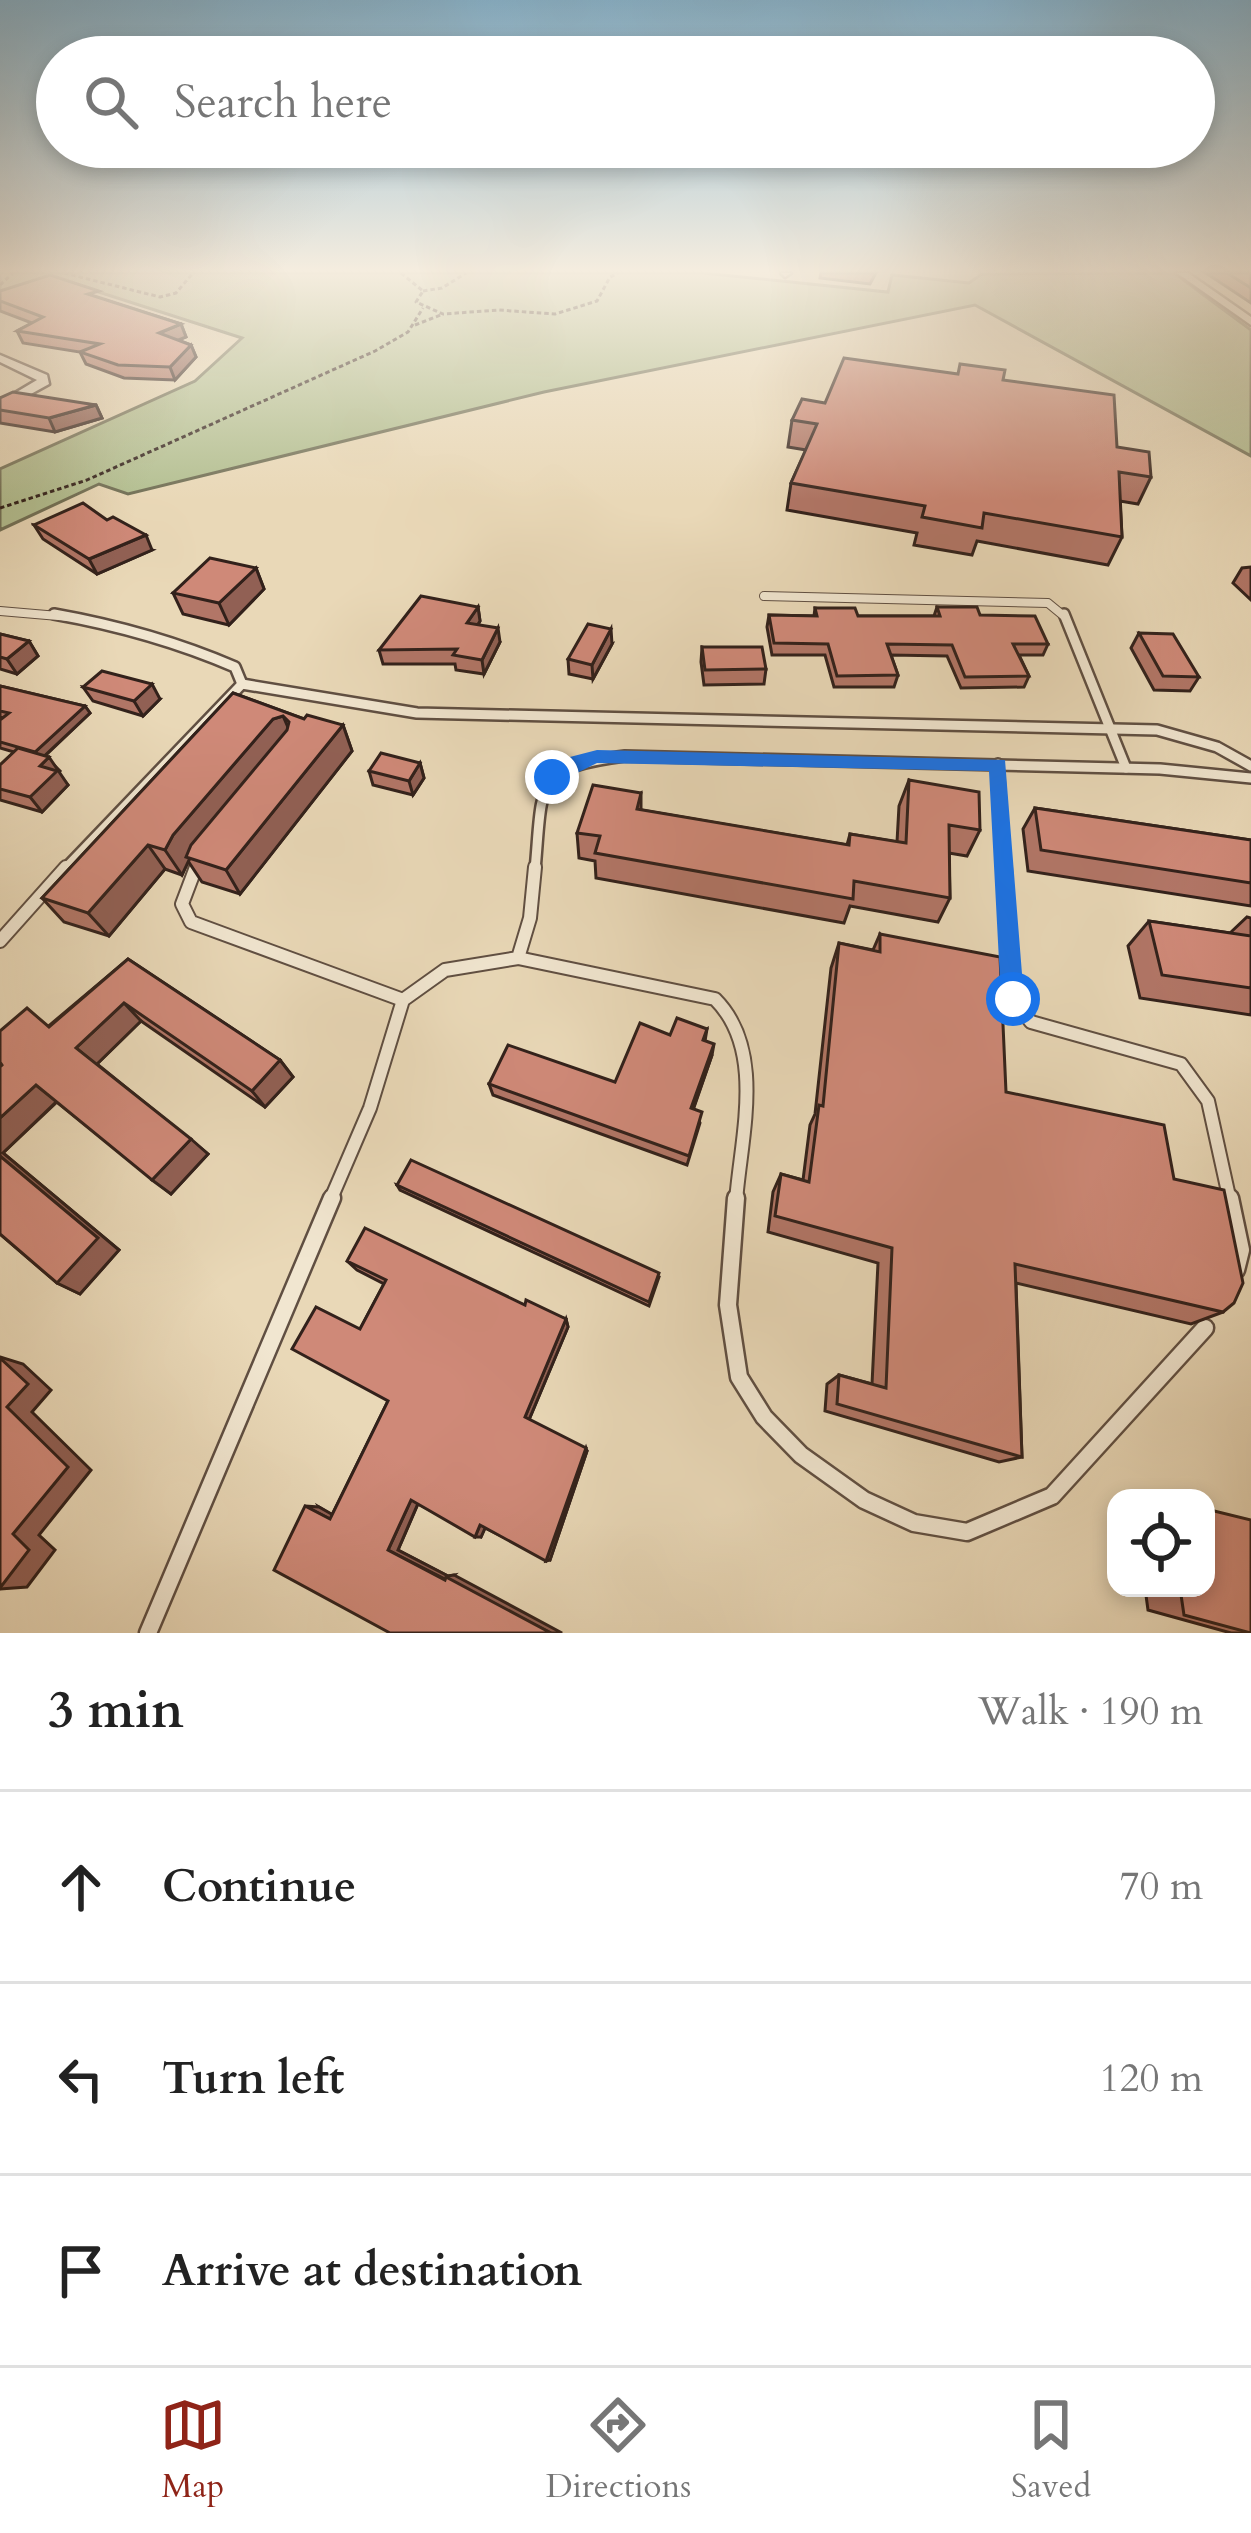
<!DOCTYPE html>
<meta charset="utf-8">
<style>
body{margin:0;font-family:Cardo,serif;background:#f2f2f2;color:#222}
.controls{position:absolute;right:36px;bottom:36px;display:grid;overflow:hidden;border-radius:24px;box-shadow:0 6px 18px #0003}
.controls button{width:108px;height:108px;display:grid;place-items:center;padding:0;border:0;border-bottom:3px solid #e0e0e0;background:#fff;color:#222;font:60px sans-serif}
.stop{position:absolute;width:36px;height:36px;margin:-27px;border:9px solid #1a73e8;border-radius:50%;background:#fff}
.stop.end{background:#1a73e8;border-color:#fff;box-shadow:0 3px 12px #0008}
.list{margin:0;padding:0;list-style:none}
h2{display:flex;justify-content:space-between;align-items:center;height:156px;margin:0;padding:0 48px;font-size:51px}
h2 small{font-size:39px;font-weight:400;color:#767676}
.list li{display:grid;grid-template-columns:78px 1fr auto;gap:36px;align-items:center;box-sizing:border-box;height:192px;padding:0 48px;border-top:3px solid #e0e0e0}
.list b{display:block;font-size:45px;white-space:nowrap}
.list em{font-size:39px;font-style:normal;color:#767676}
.icon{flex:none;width:66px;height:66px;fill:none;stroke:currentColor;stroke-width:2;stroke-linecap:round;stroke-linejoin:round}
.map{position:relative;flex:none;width:1251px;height:1633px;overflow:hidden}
.search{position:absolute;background:#fff;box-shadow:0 6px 18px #0003;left:36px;right:36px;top:36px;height:132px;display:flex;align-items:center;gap:30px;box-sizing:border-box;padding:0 42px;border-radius:66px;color:#767676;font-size:45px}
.sheet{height:732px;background:#fff}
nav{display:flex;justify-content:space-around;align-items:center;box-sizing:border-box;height:168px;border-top:3px solid #e0e0e0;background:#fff;font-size:33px;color:#767676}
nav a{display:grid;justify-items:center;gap:6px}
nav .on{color:#8f2418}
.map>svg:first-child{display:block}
</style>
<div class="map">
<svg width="1251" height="1633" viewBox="0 0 1251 1633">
<rect width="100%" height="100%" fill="#e9d8b7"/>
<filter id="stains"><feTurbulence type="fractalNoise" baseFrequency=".00167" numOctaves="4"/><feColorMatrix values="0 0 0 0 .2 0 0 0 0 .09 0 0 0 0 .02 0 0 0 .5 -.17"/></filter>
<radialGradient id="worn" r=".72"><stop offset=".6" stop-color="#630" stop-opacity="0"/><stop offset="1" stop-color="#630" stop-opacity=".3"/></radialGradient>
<!-- green -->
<path fill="#b3bf91" stroke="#727056" stroke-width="3" d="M0 273H703L888 292 892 275 969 283 982 274 1174 273 1251 330V456L975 305 544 392 128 494 99 484 0 530V469L195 381 242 338 49 276 0 291Z"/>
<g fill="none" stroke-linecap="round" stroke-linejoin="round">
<defs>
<g id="lane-far3">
<path d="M764 596 1048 603 1065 617"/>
<path d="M0 611 70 617"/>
</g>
<g id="lane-far2">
<path d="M54 614C116 625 177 642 235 667L242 684"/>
<path d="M1064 614 1126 768"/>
<path d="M242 684 417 713 1157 730 1217 747 1251 766"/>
<path d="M998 764 1005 870"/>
<path d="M64 870 242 684"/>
<path d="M194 870 202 860"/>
<path d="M535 870C543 785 532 768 625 756L1160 769 1251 778"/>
</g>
<g id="lane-far1">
<path d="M196 867 182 904 191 922 403 1000"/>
<path d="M1005 867 1013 999 1031 1022 1181 1064 1208 1101 1230 1201"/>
<path d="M0 941 66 867"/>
<path d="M518 958 715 999C766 1050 741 1136 736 1201"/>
<path d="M330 1201 370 1108 403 1000 445 970 518 958 530 918 535 867"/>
</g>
<g id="lane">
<path d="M736 1198 728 1305 739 1377 764 1417 801 1455 864 1500 914 1523 967 1532 1052 1496 1205 1328"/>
<path d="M1230 1198 1241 1250 1236 1270"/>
<path d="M148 1633 332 1198"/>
</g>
<g id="street">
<path d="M781 273H791L785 277Z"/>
<path d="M1177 273H1188L1251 317V325Z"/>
<path d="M0 355 47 375 49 384 0 411V402L37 380 0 362Z"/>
</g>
</defs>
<!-- lane-far3 casing -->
<use href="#lane-far3" stroke="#604f42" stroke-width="10"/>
<!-- lane-far2 casing -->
<use href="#lane-far2" stroke="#604f42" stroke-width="14"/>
<!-- lane-far1 casing -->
<use href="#lane-far1" stroke="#604f42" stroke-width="16"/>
<!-- lane casing -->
<use href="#lane" stroke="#604f42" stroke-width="21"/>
<!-- street casing -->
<use href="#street" stroke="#604f42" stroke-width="5"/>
<!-- path -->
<g stroke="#32211b" stroke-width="3" stroke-dasharray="4.5 3" stroke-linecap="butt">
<path d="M64 273 160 297 176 293 193 273"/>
<path d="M401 273 423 291 416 302 443 314 499 310 555 314 597 301 610 277 618 273"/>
<path d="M0 285 13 273"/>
<path d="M423 291 442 288 466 273"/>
<path d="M415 325 443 314"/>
<path d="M0 508 87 480 375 351 408 332 423 308"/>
</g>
<!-- lane-far3 -->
<use href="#lane-far3" stroke="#f1e6d0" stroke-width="8"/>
<!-- lane-far2 -->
<use href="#lane-far2" stroke="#f1e6d0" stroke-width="9"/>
<!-- lane-far1 -->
<use href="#lane-far1" stroke="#f1e6d0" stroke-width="12"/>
<!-- lane -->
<use href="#lane" stroke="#f1e6d0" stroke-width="16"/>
<!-- street -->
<use href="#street" fill="#f1e6d0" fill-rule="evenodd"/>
</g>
<!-- wall -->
<g fill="#b27667" stroke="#32211b" stroke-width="3">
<path d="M821 273H876L870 284 820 278Z"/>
<path d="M1206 273H1251V303Z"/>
<path d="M0 291 102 299 181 324 186 337 178 340 191 345 196 357 175 380 124 378 86 364 80 352 23 343 17 331 32 323 0 311Z"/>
<path d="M1003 380 1117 447 1151 477 1138 504 1120 501 1122 537 1108 565 977 541 972 555 914 545 917 533 787 510 791 483 806 450 788 447 792 420 825 403Z"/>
<path d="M0 398 96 405 102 418 55 432 0 423Z"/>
<path d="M34 525 152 550 97 574 43 539Z"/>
<path d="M1251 567V600L1233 583 1242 568Z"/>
<path d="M256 568 264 589 229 625 183 614 173 593Z"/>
<path d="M478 607 480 621 478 625 500 642 484 674 456 670 455 664H383L379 650Z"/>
<path d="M937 607 980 615 1048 644 1043 655H1019L1029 676 1024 687 961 688 947 656 891 655 898 675 894 687H834L825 655H772L767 627 769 615 814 616 815 608 858 616H934Z"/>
<path d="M1139 633 1199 677 1190 691 1154 690 1131 648Z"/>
<path d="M0 634 29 641 38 656 17 674 0 669Z"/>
<path d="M612 644 593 679 569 674 568 659Z"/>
<path d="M702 647 766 669 764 684 704 685 701 662Z"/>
<path d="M0 686 85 706 90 713 45 756 60 771 58 773 68 785 42 812 0 800V765L14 752 0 748V720L3 718 0 717Z"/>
<path d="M83 687 160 699 143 716 93 701Z"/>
<path d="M233 693 304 719 343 725 352 751 240 894 202 882 188 861 182 875 165 869 109 936 64 922 42 898Z"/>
<path d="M420 763 424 778 413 795 373 785 369 771Z"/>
<path d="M909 780 980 830 967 856 949 853 950 898 938 922 850 906 844 923 596 878 595 861 579 858 577 833 641 793V810L847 845 850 834 897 842 899 806Z"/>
<path d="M1035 808 1251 840V906L1028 871 1023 829Z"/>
<path d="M1247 917 1251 918V1015L1140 998 1128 946 1149 921 1230 933Z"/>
<path d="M880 934 1006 1092 1174 1179 1223 1312 1191 1324 1016 1283 1022 1457 999 1462 825 1411 827 1384 839 1375 872 1384 878 1263 768 1232 773 1192 781 1174 803 1180 810 1125 815 1114 831 968 839 943 873 950Z"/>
<path d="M128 959 280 1060 293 1077 265 1107 141 1021 97 1064 208 1154 171 1194 57 1102 3 1153 119 1250 80 1294 57 1283 0 1234V1067Z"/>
<path d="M707 1029 705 1041 712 1055 693 1109 700 1123 687 1165 493 1095 489 1084 615 1082Z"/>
<path d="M397 1185 659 1277 649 1306 400 1190Z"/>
<path d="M347 1261 525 1305 566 1319 568 1327 529 1420 587 1451 550 1560 485 1528 481 1537 418 1504 398 1550 448 1576 454 1575 390 1633 319 1507 332 1515 388 1401 360 1329 384 1284 357 1270Z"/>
<path d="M1145 1588H1206L1251 1633H1231L1148 1610Z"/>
</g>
<!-- shaded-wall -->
<g fill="#916054" stroke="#32211b" stroke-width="3">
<path d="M181 324 186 337 164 346 159 333Z"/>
<path d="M191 345 196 357 175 380 170 367Z"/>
<path d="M96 405 102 418 55 432 49 418Z"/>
<path d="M146 535 152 550 97 574 89 559Z"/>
<path d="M256 568 264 589 229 625 219 603Z"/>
<path d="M478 607 480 621 469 638 467 623Z"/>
<path d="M498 628 500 642 484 674 482 660Z"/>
<path d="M611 629 612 644 593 679 592 665Z"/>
<path d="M29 641 38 656 17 674 7 659Z"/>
<path d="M152 684 160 699 143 716 134 701Z"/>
<path d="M85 706 90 713 40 760 35 752Z"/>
<path d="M283 716 294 741 284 744 189 860 182 875 165 850 173 835 273 719Z"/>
<path d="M343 725 352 751 240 894 226 870Z"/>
<path d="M49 757 68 785 42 812 30 797 40 766Z"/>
<path d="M420 763 424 778 413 795 409 781Z"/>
<path d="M148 845 165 869 109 936 88 913Z"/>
<path d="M124 1003 141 1021 96 1065 76 1048Z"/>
<path d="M714 1044 712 1055 690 1119 691 1108Z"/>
<path d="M280 1060 293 1077 265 1107 252 1091Z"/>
<path d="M36 1085 57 1101 3 1153 119 1250 80 1294 57 1283 0 1156V1118Z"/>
<path d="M191 1139 208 1154 171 1194 152 1180Z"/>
<path d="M566 1319 568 1327 528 1422 525 1417Z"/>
<path d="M0 1357 23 1364 51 1390 32 1412 91 1470 39 1535 55 1550 27 1587 0 1589 13 1534 7 1407Z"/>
<path d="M586 1448 587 1451 550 1560 546 1561Z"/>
<path d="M411 1500 419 1501 398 1550 448 1576 454 1575 562 1633H551L388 1550Z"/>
<path d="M305 1506 319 1507 342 1520 330 1519Z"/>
<path d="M480 1525 486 1526 481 1537H475Z"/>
</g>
<!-- building -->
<g fill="#cf8978" stroke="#32211b" stroke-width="3">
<path d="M1227 273H1251V288Z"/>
<path d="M50 275 99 291 88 294 181 324 159 333 191 345 170 367 118 365 80 352 100 344 17 331 43 317 0 301V291Z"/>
<path d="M844 358 958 374 960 364 1005 370 1003 380 1114 395 1117 447 1149 452 1151 477 1119 472 1122 537 984 513 982 528 922 517 925 506 791 483 817 424 792 420 802 399 825 403Z"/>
<path d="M13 392 96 405 49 418 0 410V398Z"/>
<path d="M83 503 107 520 113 517 146 535 89 559 34 525Z"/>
<path d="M210 558 256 568 219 603 173 593Z"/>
<path d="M421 596 478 607 467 623 498 628 482 660 453 655 457 649 379 650Z"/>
<path d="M937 607H977L980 615 1035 616 1048 644H1013L1029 676 965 677 952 645 887 644 898 675 837 676 828 644 774 643 769 615 817 616 815 608H855L858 616H940Z"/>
<path d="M588 624 611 629 592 665 568 659Z"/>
<path d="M1139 633 1173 634 1199 677 1163 676Z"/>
<path d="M0 634 29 641 7 659 0 657Z"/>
<path d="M702 647H762L766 669 705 670Z"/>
<path d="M102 671 152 684 134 701 83 687Z"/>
<path d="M0 686 85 706 35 752 0 742V720L9 713 0 711Z"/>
<path d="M233 693 304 719 307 715 343 725 226 870 186 857 191 845 287 730 289 722 283 716 273 719 173 835 165 850 148 845 88 913 42 898Z"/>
<path d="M18 748 49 757 40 766 57 771 30 797 0 789V765Z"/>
<path d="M381 753 420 763 409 781 369 771Z"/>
<path d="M909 780 979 792 980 830 949 825 950 898 854 881 853 899 595 853 600 836 577 833 593 785 641 793 637 809 849 845 850 834 906 843Z"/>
<path d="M1035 808 1251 840V883L1041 850Z"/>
<path d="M1149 921 1251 936V988L1162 975Z"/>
<path d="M880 934 1000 957 1006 1092 1164 1125 1174 1179 1224 1190 1243 1283 1234 1303 1223 1312 1015 1264 1022 1457 837 1404 839 1375 886 1388 892 1248 775 1216 781 1174 809 1182 819 1105 823 1106 839 943 880 952Z"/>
<path d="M128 959 280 1060 252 1091 124 1003 76 1048 191 1139 152 1180 36 1085 0 1118V1067L2 1065 0 1062V1031L27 1008 49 1027Z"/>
<path d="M677 1018 707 1029 703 1040 714 1044 691 1108 702 1112 689 1156 489 1084 508 1045 615 1082 640 1023 670 1035Z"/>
<path d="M0 1156 98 1238 57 1283 0 1234Z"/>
<path d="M411 1160 659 1273 649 1302 397 1185Z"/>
<path d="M365 1228 525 1305 526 1300 566 1319 525 1417 586 1448 546 1561 480 1525 475 1537 411 1500 388 1550 445 1580 446 1577 551 1633H390L274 1570 305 1506 330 1519 388 1401 292 1349 316 1307 360 1329 386 1280 347 1261Z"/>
<path d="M0 1358 28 1384 7 1407 68 1467 13 1534 29 1550 0 1588Z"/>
<path d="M1206 1509 1251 1520V1633L1184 1615 1180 1588H1206Z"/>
</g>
<!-- sky -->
<linearGradient id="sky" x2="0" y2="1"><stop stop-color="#87b6d2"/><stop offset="0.54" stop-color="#f5eddf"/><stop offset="1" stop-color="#f5eddf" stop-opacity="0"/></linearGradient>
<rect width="1251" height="501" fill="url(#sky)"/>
<!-- route -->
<path fill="#1a73e8" d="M597 750 1005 760 1024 999 1021 1006 1013 1009 1001 999 989 771 597 763 559 782H545V772L566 758Z"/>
<rect width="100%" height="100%" filter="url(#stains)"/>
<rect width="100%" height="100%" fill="url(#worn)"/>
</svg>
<div class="controls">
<button><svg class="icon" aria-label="locate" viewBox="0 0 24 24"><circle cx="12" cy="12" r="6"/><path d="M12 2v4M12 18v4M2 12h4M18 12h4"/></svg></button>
</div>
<div class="stop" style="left:1013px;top:999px"></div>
<div class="stop end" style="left:552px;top:777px"></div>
<div class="search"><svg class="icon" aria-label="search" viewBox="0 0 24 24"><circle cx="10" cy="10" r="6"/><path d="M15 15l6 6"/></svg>Search here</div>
</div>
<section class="sheet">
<h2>3 min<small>Walk · 190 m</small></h2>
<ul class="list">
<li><svg class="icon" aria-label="ahead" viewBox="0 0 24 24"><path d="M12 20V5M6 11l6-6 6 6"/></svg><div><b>Continue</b></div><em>70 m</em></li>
<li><svg class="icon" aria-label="left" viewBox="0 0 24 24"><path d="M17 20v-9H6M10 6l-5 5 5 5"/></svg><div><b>Turn left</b></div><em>120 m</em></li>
<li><svg class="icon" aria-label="arrive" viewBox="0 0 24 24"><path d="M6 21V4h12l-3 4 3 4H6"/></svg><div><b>Arrive at destination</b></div></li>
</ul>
</section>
<nav>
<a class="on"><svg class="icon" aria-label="map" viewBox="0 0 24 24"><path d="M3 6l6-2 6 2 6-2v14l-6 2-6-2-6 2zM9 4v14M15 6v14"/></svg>Map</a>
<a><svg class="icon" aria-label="directions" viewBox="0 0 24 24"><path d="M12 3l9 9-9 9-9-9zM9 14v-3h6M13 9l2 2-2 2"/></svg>Directions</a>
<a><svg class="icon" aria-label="saved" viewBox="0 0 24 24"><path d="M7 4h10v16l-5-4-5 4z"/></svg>Saved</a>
</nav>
